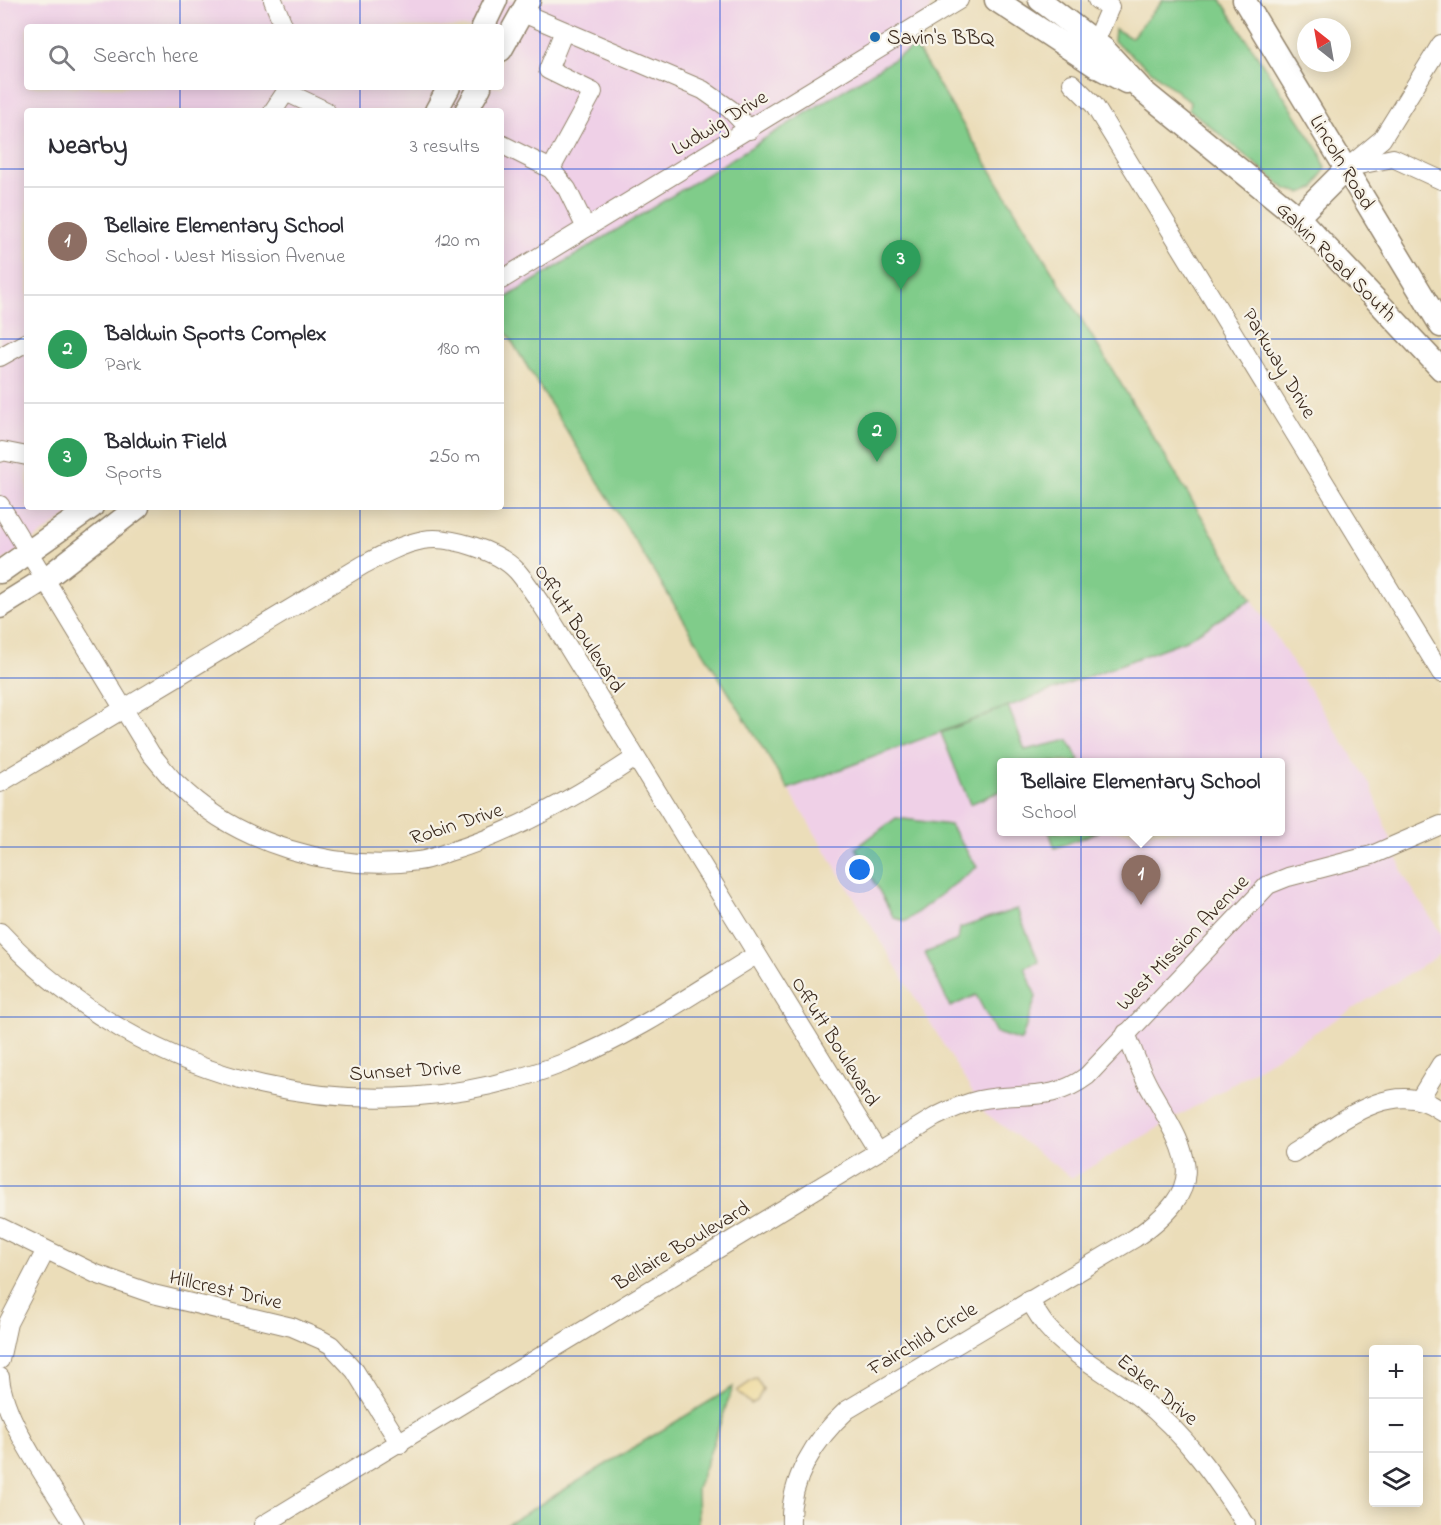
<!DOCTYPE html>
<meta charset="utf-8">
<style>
body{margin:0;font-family:"Indie Flower",sans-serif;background:#f7f7f7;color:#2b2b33}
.controls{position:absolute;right:18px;bottom:18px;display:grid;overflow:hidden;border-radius:6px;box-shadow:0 3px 15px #0003}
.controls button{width:54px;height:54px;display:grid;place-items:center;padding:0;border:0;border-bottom:2px solid #e1e1e2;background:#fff;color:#2b2b33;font:30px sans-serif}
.compass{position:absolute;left:1297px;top:18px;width:54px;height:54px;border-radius:50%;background:#fff;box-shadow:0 3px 15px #0003;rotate:329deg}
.you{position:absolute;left:860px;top:870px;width:21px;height:21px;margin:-15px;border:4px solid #fff;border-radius:50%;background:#1a73e8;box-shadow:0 0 0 9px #1a73e833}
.badge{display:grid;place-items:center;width:39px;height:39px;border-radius:50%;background:#db2777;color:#fff;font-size:20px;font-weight:700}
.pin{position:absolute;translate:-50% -50px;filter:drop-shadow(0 2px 3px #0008)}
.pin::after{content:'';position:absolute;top:32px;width:21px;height:18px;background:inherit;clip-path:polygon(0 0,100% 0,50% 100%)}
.popup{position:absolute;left:997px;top:758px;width:288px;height:78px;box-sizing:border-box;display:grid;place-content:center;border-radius:6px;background:#fff;filter:drop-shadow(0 2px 4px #0005);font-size:20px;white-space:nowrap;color:#7c7c81}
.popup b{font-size:22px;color:#2b2b33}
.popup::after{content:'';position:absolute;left:50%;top:100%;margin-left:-12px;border:12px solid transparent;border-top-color:#fff}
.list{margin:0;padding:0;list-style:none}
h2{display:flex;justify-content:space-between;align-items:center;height:78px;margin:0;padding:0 24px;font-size:26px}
h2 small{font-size:20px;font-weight:400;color:#7c7c81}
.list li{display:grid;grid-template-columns:39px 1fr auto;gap:18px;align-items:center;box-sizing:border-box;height:108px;padding:0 24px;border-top:2px solid #e1e1e2}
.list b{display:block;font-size:22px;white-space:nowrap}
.list p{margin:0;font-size:20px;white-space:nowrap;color:#7c7c81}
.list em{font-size:20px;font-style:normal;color:#7c7c81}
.icon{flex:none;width:33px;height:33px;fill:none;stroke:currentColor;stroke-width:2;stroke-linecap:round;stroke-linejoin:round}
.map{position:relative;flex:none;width:1441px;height:1525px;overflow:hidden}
.search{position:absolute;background:#fff;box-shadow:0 3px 15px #0003;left:24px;top:24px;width:480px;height:66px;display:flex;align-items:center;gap:15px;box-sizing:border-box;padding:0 21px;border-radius:6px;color:#7c7c81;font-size:22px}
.panel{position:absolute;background:#fff;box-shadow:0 3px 15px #0003;left:24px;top:108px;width:480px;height:402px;border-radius:6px}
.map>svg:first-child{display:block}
</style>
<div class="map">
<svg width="1441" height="1525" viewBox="0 0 1441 1525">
<rect width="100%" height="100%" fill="#f7f3e8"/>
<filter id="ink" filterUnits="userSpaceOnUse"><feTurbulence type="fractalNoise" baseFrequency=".0167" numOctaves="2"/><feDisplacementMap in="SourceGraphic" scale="12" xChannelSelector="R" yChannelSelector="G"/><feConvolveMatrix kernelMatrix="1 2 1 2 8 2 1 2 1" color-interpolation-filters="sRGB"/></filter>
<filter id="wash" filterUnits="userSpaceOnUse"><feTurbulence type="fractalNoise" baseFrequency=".008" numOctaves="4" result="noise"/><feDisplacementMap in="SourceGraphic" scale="24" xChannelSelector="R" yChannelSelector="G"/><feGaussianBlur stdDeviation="1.35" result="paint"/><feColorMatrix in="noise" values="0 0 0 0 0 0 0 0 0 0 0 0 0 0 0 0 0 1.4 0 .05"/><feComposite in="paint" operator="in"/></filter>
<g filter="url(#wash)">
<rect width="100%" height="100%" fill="#ebddb9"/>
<!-- built -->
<g fill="#efd0e7" fill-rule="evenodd">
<path d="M0 0H933L915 46 501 301V111H27V507H80L0 563ZM27 27H501V87H27Z"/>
<path d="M1252 599 1371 786 1404 876 1441 934V954L1211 1097 1072 1178 985 1113 788 789 1186 640ZM1002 762H1280V832H1002Z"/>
</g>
<!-- green -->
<g fill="#80cc8a" stroke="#5e7b54" stroke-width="1.5">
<path d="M1163 0H1221L1320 152 1325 168 1315 188 1301 193 1286 189 1189 109 1190 102 1114 41 1115 29 1131 38Z"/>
<path d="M915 46 1252 599 1186 640 788 789 501 324V301Z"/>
<path d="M1008 706 1025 750 1068 740 1080 762H1002L1001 791 970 804 941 733Z"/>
<path d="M896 818 950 825 977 867 906 921 894 918 856 848Z"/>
<path d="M1049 832H1098L1055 848Z"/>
<path d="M1017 909 1039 962 1025 967 1036 997 1021 1041 996 1033 976 995 950 1007 925 953 958 940 960 928Z"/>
<path d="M733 1387 697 1489 698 1525H506Z"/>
</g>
<!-- sand -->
<path fill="#eeda9e" stroke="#94825e" stroke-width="1.5" d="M756 1378 763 1389 757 1401 751 1404 737 1391Z"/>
</g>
<g filter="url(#ink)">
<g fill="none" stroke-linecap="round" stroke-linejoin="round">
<defs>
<g id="minor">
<path d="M273 0 284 27"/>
<path d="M523 13 703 90 730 109 750 130"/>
<path d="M1095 42 1110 7 1097 0"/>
<path d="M1072 83 1094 105 1441 673"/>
<path d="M286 92 326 111"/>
<path d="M273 111 289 87"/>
<path d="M501 144 551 169 567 189 586 228"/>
<path d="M1349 167 1393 158 1441 180"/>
<path d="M1347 168 1382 139 1441 44"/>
<path d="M551 169 593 92 548 70 564 31"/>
<path d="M501 280 959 0"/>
<path d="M0 357 27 342"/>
<path d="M0 453 2 451 27 456"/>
<path d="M0 505 151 754C160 764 168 776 178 785 238 844 336 873 418 861 429 860 439 855 449 852 515 832 578 796 635 758"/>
<path d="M0 783 363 565C382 555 402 544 423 540 449 535 499 551 517 571 529 585 539 601 549 616L878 1151"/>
<path d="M0 932C146 1088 366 1140 566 1062 634 1035 694 993 756 955"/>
<path d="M1419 1100 1441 1064"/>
<path d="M1293 1153C1333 1128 1393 1073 1441 1111"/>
<path d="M0 1227 96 1274 153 1294 292 1327 322 1340 331 1345 355 1371 400 1444"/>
<path d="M1029 1300C1035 1309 1040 1319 1047 1327 1073 1357 1110 1374 1141 1399 1185 1434 1216 1478 1246 1525"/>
<path d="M0 1360 8 1323 46 1250"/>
<path d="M0 1377C3 1420 52 1486 75 1525"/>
<path d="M263 1525 935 1117C949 1110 963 1104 979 1100 1020 1091 1050 1104 1087 1076L1268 885 1288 877 1372 855 1441 825"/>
<path d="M791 1525C789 1480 815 1439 847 1410L1135 1238C1209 1186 1191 1159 1152 1092 1141 1074 1134 1053 1126 1033"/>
</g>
<g id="major">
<path d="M996 0 1096 66 1126 82"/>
<path d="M1040 0 1104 49 1143 91 1298 217 1441 369"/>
<path d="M1244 0 1441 326"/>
<path d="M483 27 496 0"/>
<path d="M501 50 529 0"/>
<path d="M436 111 449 87"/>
<path d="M466 111 480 87"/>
<path d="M1298 217 1347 168"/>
<path d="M0 572 92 507"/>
<path d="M0 607 45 579 138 507"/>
</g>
</defs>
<!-- minor casing -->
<use href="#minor" stroke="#93846c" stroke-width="20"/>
<!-- major casing -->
<use href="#major" stroke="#93846c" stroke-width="25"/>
<!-- minor -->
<use href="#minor" stroke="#fff" stroke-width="18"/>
<!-- major -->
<use href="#major" stroke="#fff" stroke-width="22"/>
</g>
</g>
<!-- grid -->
<path fill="none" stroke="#1d4ed8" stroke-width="1.5" stroke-opacity="0.55" d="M180 0V27M360 0V27M540 0V1525M720 0V1525M901 0V1525M1081 0V1525M1261 0V1525M180 87V111M360 87V111M0 169H27M501 169H1441M0 339H27M501 339H1441M180 507V1525M360 507V1525M0 508H1441M0 678H1441M0 847H1441M0 1017H1441M0 1186H1441M0 1356H1374M1418 1356H1441"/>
<!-- markers -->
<circle fill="#1f6fb2" stroke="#f7f3e8" stroke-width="2" cx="875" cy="37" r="6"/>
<g text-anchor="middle" stroke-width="4.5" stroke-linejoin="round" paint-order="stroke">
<!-- poi labels -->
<g font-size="21" fill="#3b2a1e" stroke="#f7f3e8" text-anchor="start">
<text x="887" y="44">Savin's BBQ</text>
</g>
<!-- street labels -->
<g font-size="21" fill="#3b2a1e" stroke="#f7f3e8">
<text transform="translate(719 122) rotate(-31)" y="7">Ludwig Drive</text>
<text transform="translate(1343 162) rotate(59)" y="7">Lincoln Road</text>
<text transform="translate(1337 261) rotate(45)" y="7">Galvin Road South</text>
<text transform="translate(1280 363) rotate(59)" y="7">Parkway Drive</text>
<text transform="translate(580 628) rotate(57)" y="7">Offutt Boulevard</text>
<text transform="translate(456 823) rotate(-18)" y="7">Robin Drive</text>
<text transform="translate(1182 942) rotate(-46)" y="7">West Mission Avenue</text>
<text transform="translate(836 1041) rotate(58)" y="7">Offutt Boulevard</text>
<text transform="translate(405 1070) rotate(-3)" y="7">Sunset Drive</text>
<text transform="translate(681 1245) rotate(-31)" y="7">Bellaire Boulevard</text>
<text transform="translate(226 1289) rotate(13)" y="7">Hillcrest Drive</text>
<text transform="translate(922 1338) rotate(-31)" y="7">Fairchild Circle</text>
<text transform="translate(1158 1389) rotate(40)" y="7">Eaker Drive</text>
</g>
</g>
</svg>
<div class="controls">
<button>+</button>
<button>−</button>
<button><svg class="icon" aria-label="layers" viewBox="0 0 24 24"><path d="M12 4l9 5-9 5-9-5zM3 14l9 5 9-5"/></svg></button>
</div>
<svg class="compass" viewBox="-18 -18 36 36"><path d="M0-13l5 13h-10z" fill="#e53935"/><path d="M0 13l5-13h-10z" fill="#7c7c81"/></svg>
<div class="you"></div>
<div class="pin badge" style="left:1141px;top:905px;background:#8d6e63">1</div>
<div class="popup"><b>Bellaire Elementary School</b>School</div>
<div class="pin badge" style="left:877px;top:462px;background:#2e9e5b">2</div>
<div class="pin badge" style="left:901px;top:290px;background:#2e9e5b">3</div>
<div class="search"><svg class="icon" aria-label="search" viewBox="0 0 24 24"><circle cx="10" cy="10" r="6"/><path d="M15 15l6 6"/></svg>Search here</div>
<section class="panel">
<h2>Nearby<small>3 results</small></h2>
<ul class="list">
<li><span class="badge" style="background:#8d6e63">1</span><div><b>Bellaire Elementary School</b><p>School · West Mission Avenue</p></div><em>120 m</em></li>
<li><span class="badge" style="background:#2e9e5b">2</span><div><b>Baldwin Sports Complex</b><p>Park</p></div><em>180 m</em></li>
<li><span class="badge" style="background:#2e9e5b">3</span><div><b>Baldwin Field</b><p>Sports</p></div><em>250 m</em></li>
</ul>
</section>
</div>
